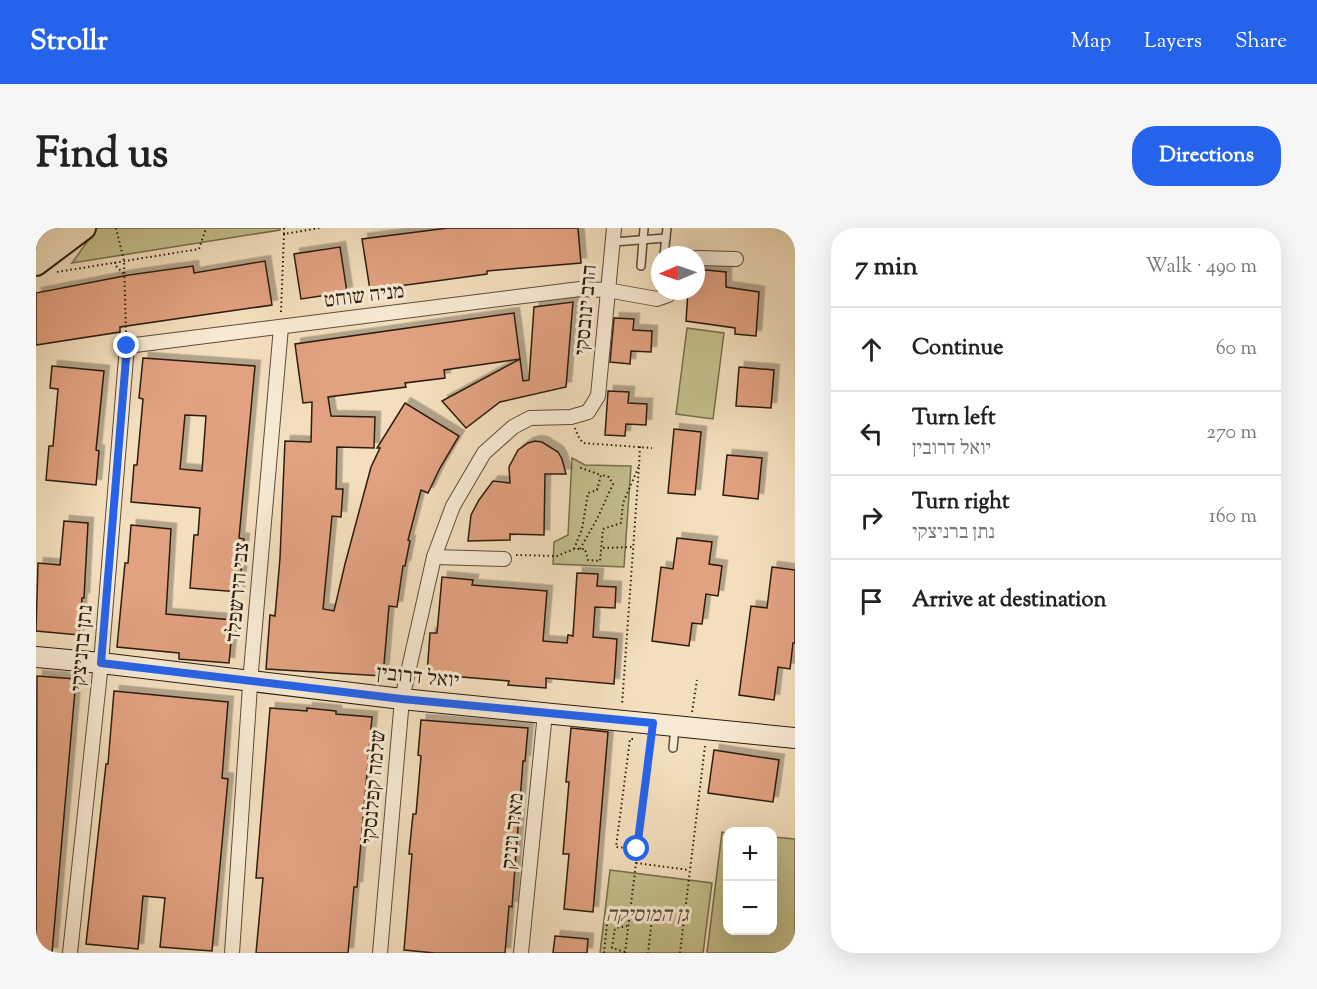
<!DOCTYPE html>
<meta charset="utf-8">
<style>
body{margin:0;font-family:"Sorts Mill Goudy","Frank Ruhl Libre",serif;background:#f6f6f6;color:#222}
.controls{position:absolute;right:18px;bottom:18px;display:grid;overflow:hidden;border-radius:12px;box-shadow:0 6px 24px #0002}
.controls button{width:54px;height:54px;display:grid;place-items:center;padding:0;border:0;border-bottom:2px solid #e0e0e0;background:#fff;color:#222;font:30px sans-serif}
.compass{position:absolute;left:615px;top:18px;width:54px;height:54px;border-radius:50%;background:#fff;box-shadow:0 6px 24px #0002;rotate:268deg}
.stop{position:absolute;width:18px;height:18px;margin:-14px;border:4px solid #2563eb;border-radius:50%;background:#fff}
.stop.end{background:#2563eb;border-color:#fff;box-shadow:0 2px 6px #0008}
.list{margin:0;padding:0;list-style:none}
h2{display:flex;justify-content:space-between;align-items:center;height:78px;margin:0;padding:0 24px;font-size:26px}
h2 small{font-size:20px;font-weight:400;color:#767676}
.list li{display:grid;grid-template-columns:39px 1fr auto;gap:18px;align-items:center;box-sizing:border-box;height:84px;padding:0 24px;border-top:2px solid #e0e0e0}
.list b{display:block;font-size:22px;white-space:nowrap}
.list p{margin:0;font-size:20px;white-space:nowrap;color:#767676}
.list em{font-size:20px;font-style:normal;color:#767676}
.icon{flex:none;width:33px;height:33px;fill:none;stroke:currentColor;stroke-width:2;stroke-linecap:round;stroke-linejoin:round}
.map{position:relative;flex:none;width:759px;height:725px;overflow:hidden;border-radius:24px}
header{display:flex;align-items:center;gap:36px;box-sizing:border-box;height:84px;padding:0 30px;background:#2563eb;color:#fff}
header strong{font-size:28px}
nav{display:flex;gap:33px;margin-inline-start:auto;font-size:21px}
.intro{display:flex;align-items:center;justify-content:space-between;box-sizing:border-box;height:144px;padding:0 36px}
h1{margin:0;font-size:42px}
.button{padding:15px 27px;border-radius:24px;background:#2563eb;color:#fff;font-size:21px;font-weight:700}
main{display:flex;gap:36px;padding:0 36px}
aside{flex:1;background:#fff;border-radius:24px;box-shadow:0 6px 24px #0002}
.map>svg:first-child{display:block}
</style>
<header>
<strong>Strollr</strong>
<nav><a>Map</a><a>Layers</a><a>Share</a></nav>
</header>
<div class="intro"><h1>Find us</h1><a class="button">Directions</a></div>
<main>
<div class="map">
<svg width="759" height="725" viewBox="0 0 759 725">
<defs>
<filter id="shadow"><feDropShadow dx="5.5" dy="-5.5" stdDeviation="0" flood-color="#0004"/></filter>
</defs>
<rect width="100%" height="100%" fill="#f3debd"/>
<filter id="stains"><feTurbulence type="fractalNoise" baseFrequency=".00333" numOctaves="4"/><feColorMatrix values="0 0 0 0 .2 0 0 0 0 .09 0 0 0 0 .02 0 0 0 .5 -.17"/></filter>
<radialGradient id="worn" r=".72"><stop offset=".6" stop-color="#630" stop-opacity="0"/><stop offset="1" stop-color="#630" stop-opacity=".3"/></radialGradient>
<!-- green -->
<g fill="#c2bf8c" stroke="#766e4c" stroke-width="1.5">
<path d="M61 0H244V2L36 35Z"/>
<path d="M651 100 688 105 677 191 640 186Z"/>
<path d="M536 230 549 237 595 238 588 339 517 336 518 314 532 307Z"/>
<path d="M686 604 691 605 692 702H736L737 609 759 611V725H671Z"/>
<path d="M574 642 676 655 667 725H564Z"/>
</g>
<!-- building -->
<g fill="#e2a181" stroke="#2b1c0c" stroke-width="1.5" fill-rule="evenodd" filter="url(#shadow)">
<path d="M412 0H542L545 35 451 43V46L334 62 326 11Z"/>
<path d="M304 19 311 64 265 71 258 26Z"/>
<path d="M229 33 236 77 84 99V104L0 117V65L93 47 157 38 158 45Z"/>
<path d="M660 41 690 44V59L723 64 720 108 699 106V100L650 93 652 63H660Z"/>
<path d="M537 74 530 159 464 174 430 200 406 173 484 131 487 153 493 152 498 79Z"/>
<path d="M478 85 484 131 408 142 409 150 369 155 370 159 292 169 295 188 339 189 338 220 301 219 300 261H307L305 289 296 288 287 381 298 383 309 336 335 239 344 220H341L369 175 423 208 404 240 392 265 385 262 372 312 374 313 369 338H367L361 379 353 378 347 448 230 441 234 387 239 388 244 330 249 213 275 214 276 174 267 175 259 116Z"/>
<path d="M578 90 598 91 597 102 616 103 615 124 595 123 594 136 574 134Z"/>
<path d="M107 130 219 138 203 310 208 311 203 364 154 360 158 307H162L164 280 95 274 98 237H101L107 171 103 170ZM149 187 170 188 166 243 144 241Z"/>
<path d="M16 138 68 143 60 222 63 223 60 257 10 252 13 218H17L22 161 14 160Z"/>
<path d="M703 139 738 142 735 180 700 178Z"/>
<path d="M572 163 593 164 592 175 611 176 610 197 590 196 589 208 569 207Z"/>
<path d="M638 201 665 204 659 267 632 265Z"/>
<path d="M499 213 506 214 522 224 526 231 530 246H509L508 307 474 306V312L432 313 435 287 443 272 457 253 474 255 473 239 482 222 492 215Z"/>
<path d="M691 227 726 230 722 271 687 267Z"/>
<path d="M28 293 52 295 48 370H46L43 407 0 403 2 335 24 337Z"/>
<path d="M95 297 135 301 130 386 197 392 193 435 143 431V425L81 419 89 335H92Z"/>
<path d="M641 310 676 314 673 336 686 338 682 368 670 366 666 396 656 395 653 418 616 413 625 339 637 341Z"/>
<path d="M736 339 759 342V415H757L754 441 742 439 738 472 703 467 715 378 731 380Z"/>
<path d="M541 345 562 346 561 358 580 359 579 380 559 379 557 409 581 411 578 456 510 450V460L472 457 473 453 391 446 394 405H401L406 349 437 352 436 357 511 363 507 413 531 415 532 407 537 408Z"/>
<path d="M1 448 40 451 16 725H0Z"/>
<path d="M78 463 192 474 186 550 192 551 176 723 124 719 129 670 107 668 102 721 50 716 70 536H72Z"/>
<path d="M234 480 271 483V480L300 483V486L336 489 321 659H318L312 725H220L227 650H220Z"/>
<path d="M385 492 492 500 489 533H487L476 679 473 678 469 725H399L368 722 376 626H373L377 586H380L385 528 382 527Z"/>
<path d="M535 500 572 504 557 684 528 681 533 626H527L533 554H530Z"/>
<path d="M678 522 743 532 737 574 672 565Z"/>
<path d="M519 708 552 711 551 725H517Z"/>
</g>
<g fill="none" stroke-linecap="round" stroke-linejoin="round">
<defs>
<g id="lane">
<path d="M577 14 630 10"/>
<path d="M628 27 631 0"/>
<path d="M605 38 608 0"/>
<path d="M637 520 639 499"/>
</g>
<g id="street">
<path d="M660 30 700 31"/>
<path d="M398 329 468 331"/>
<path d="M34 725 65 435 91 118 544 61 571 62 621 71 632 67 636 63"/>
<path d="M196 725 215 443 245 99"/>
<path d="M344 725 366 471 398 329 417 278 448 225 477 199 494 190 535 189 552 184 562 168 578 0"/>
<path d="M485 725 509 485"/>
</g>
<path id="secondary" d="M0 429 65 435 366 471 759 510"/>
<g id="primary">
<path d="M0 17 19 0"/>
<path d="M0 36 48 0"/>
</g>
</defs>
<!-- lane casing -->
<use href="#lane" stroke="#5d4c38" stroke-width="10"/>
<!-- street casing -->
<use href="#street" stroke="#5d4c38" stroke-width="16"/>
<!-- secondary casing -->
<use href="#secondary" stroke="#2b1c0c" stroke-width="22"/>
<!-- primary casing -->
<use href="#primary" stroke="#2b1c0c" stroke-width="26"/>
<!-- path -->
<g stroke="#2b1c0c" stroke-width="2" stroke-dasharray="1.5 3" stroke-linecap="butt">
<path d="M80 0 88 33 90 106"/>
<path d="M248 0V6L284 0"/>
<path d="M79 34V37L88 46"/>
<path d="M21 44 163 21 170 0"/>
<path d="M245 84 248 6"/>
<path d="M539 200 542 208 547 215 616 220"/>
<path d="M603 238 604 218"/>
<path d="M567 320 597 319"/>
<path d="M538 321 546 301 552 265 561 262 565 247 542 239"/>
<path d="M544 321 561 291 577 256 573 249 566 247"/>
<path d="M480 327 521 328 538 321H549L552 332 564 333 567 301 585 295 587 275 603 238 586 477"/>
<path d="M656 484 661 452"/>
<path d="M597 511H594L580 619 601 621"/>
<path d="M600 635 653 642"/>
<path d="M589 724 576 720 579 700 591 698"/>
<path d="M568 725 572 686 616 691 612 725"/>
<path d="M589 725 615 513"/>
<path d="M644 725 669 518"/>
</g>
<!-- lane -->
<use href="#lane" stroke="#f7ead4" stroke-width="7"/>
<!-- street -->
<use href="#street" stroke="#f7ead4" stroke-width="14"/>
<!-- secondary -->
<use href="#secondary" stroke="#f7ead4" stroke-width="20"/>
<!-- primary -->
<use href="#primary" stroke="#f3debd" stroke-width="22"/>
</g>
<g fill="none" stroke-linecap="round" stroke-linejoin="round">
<!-- route -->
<path stroke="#2563eb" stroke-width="8" d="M91 118 65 435 366 471 617 495 601 621"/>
</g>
<g text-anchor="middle" stroke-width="6" stroke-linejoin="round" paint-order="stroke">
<!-- street labels -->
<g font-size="21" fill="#2b1c0c" stroke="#f7ead4">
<text transform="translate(328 67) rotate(-7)" y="7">מניה שוחט</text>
<text transform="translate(549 82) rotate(-85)" y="7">הרב ינובסקי</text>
<text transform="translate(201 364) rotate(-85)" y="7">צבי הירשפלד</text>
<text transform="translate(45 420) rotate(-85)" y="7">נתן ברניצקי</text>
<text transform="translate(382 448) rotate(6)" y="7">יואל דרובין</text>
<text transform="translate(337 559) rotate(-85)" y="7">שלמה קפלנסקי</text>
<text transform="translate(476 603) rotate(-84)" y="7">מאיר ויניק</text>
</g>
<!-- park labels -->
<g font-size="21" font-style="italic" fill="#584d32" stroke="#f7ead4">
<text x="611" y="693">גן המוסיקה</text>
</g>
</g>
<rect width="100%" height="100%" filter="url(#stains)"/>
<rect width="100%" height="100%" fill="url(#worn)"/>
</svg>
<div class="controls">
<button>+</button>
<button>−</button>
</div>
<svg class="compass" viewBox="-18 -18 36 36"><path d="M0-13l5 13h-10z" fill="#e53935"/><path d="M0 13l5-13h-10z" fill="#767676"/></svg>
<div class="stop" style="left:601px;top:621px"></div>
<div class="stop end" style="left:91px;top:118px"></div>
</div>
<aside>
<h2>7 min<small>Walk · 490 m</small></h2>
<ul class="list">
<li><svg class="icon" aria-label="ahead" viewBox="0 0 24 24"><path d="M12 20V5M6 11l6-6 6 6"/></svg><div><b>Continue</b></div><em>60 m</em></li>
<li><svg class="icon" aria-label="left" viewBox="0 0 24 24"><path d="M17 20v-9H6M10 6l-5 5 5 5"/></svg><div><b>Turn left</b><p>יואל דרובין</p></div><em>270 m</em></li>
<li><svg class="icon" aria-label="right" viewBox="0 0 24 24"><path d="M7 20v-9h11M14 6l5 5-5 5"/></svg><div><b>Turn right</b><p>נתן ברניצקי</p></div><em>160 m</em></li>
<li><svg class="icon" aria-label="arrive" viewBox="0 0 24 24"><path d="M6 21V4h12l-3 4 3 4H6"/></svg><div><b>Arrive at destination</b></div></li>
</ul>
</aside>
</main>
